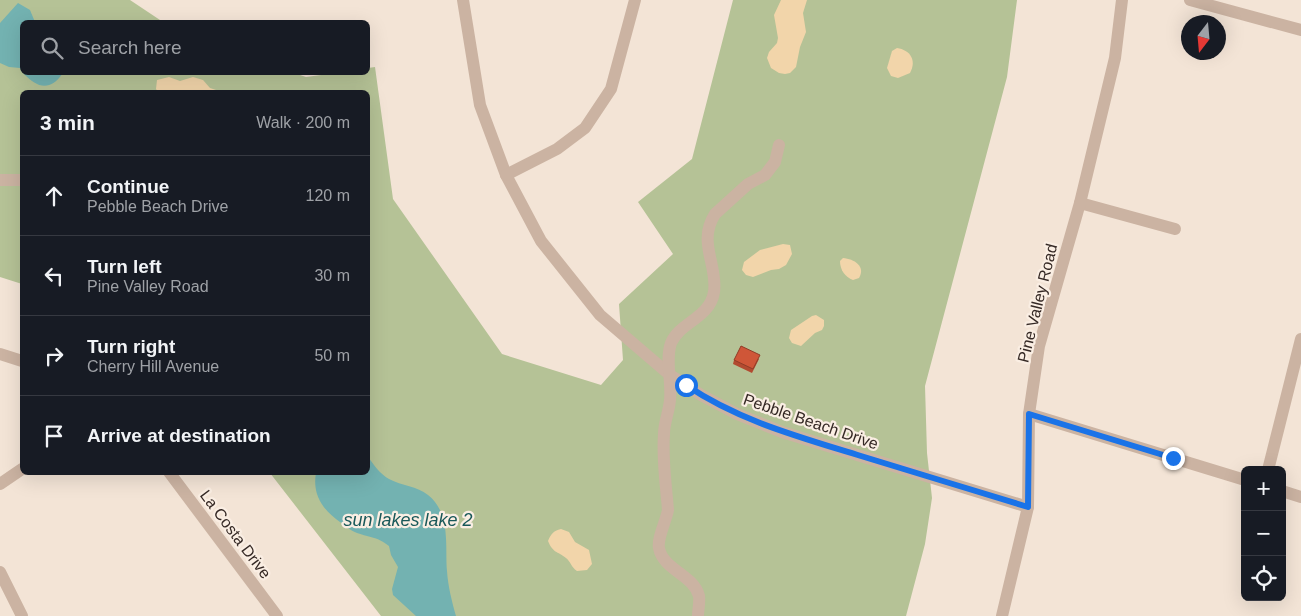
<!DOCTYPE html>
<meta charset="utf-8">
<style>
body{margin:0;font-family:Helvetica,sans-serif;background:#242831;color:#f1f3f6}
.controls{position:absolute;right:15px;bottom:15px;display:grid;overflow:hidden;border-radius:8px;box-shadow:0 5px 20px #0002}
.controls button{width:45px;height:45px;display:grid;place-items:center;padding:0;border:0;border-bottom:1px solid #363941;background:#171b24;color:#f1f3f6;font:25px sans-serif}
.compass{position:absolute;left:1181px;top:15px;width:45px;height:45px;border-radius:50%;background:#171b24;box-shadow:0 5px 20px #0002;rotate:196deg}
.stop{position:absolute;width:15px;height:15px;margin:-11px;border:4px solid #1a73e8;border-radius:50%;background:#fff}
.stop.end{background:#1a73e8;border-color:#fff;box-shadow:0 1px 5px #0008}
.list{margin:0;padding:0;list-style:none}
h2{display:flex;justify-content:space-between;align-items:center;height:65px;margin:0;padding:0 20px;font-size:21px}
h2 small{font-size:16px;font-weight:400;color:#9ea1a6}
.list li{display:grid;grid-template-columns:32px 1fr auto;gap:15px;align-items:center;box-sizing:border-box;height:80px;padding:0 20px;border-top:1px solid #363941}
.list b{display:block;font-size:19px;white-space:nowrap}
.list p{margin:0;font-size:16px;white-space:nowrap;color:#9ea1a6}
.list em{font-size:16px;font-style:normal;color:#9ea1a6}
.icon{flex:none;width:28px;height:28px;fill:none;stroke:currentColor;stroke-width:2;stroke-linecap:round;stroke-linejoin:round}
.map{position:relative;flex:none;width:1301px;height:616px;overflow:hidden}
.search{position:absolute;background:#171b24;box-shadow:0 5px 20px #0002;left:20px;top:20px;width:350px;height:55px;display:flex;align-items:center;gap:12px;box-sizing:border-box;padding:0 18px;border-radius:8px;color:#9ea1a6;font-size:19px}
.panel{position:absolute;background:#171b24;box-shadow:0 5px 20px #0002;left:20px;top:90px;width:350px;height:385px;border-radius:8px}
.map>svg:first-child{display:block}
</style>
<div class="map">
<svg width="1301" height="616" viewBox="0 0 1301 616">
<rect width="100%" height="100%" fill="#f3e4d6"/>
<!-- green -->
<path fill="#b5c296" d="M0 0H130L163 22H22V72H291L306 77 336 73 368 72V68L375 67 393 199 502 354 601 385 623 360 619 304 673 254 638 202 692 159 733 0H1017L1007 77 925 386 927 453 932 498 925 544 906 616H381L270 473 368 472V92H22V284L0 277Z"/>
<!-- sand -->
<g fill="#f2d5aa">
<path d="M781 0H807L803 13 806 32 800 47 796 67 790 73 785 74 779 73 771 68 767 58 769 52 777 43 778 38 774 15Z"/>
<path d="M897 48C910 50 917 60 910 73L898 78 891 76 887 68 892 51Z"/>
<path d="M169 77 180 81 193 77 203 80 210 88 222 92H158L156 89 157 80Z"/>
<path d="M783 244 790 245 792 254 786 265 779 269 771 270 753 277 746 275 742 270 744 262 760 250Z"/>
<path d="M843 258C854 259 866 266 859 278L853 280C845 277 840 270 840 261Z"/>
<path d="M816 315 824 320V326L822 330 815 333 801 346 792 343 789 338 791 330 812 316Z"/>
<path d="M561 529 569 532 575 542 589 550 592 564 587 570 577 571C571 567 571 562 566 558 557 551 553 553 548 541 551 534 553 531 561 529Z"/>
</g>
<!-- water -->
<g fill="#73b2b1">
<path d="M18 3 30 10 35 22H22V72L20 68 9 67 0 63V23Z"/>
<path d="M23 73H63C50 92 37 88 23 73Z"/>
<path d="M368 457C374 465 380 474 389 479 402 486 417 486 428 495 451 513 445 546 447 571 448 586 452 602 456 616H416L393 595 392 589 398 567 391 555 389 546C376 536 371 538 357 533 351 531 346 526 340 522 323 510 312 495 316 473L368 472Z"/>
</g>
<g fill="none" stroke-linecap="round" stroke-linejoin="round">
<!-- minor -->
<g stroke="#cbb3a2" stroke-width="12">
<path d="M463 0 480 105 506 175 541 241 600 315 670 375 701 395 737 414 782 432 1028 507"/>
<path d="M1190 0 1301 30"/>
<path d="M506 175 557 149 585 128 611 89 635 0"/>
<path d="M0 180H22"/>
<path d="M1080 203 1175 229"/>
<path d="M0 354 22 361"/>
<path d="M1029 414 1245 480"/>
<path d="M1268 470 1301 339"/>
<path d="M169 472 277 616"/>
<path d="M0 484 22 469"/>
<path d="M1282 491 1301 497"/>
<path d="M0 572 22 616"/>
<path d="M698 616C698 610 700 602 699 596 694 575 663 570 659 548 657 539 666 521 668 510 666 485 662 459 664 434 664 422 669 412 670 400 672 382 665 360 671 343 680 322 710 318 714 292 718 265 697 242 715 214L748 184 765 175 775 162 779 145"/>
<path d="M1002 616 1028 507 1029 414 1039 346 1080 203 1115 58 1122 0"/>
</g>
</g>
<!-- wall -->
<path fill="#b24a30" d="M759 359 752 373 733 364 734 360Z"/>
<!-- building -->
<path fill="#cf5638" stroke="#913c27" d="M741 346 760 355 753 369 734 360Z"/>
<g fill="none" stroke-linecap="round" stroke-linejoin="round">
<!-- route -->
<path stroke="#1a73e8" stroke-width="6" d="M686 385C739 421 800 437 861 456 917 473 972 490 1028 507L1029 414 1173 458"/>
</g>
<g text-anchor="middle" stroke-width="4.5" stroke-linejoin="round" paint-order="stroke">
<!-- street labels -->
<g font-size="16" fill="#352925" stroke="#faeee3">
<text transform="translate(1037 303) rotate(-76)" y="6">Pine Valley Road</text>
<text transform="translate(811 421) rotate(19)" y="6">Pebble Beach Drive</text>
<text transform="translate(236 534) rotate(53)" y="6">La Costa Drive</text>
</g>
<!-- water labels -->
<g font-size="18" font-style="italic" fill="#185859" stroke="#faeee3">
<text x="408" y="526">sun lakes lake 2</text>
</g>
</g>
</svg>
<div class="controls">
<button>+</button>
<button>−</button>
<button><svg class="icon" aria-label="locate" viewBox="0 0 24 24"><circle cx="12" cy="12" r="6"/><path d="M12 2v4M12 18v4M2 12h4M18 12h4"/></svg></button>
</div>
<svg class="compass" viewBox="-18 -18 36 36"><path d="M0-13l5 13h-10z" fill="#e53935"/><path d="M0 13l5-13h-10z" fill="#9ea1a6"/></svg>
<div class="stop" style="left:686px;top:385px"></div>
<div class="stop end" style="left:1173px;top:458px"></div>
<div class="search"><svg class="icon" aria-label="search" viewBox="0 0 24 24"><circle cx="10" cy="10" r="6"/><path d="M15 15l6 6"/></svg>Search here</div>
<section class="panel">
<h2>3 min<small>Walk · 200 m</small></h2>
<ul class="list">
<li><svg class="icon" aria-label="ahead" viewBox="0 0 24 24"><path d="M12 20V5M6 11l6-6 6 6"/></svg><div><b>Continue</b><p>Pebble Beach Drive</p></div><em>120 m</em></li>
<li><svg class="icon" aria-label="left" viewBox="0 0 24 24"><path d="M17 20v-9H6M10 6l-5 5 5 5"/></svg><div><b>Turn left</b><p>Pine Valley Road</p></div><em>30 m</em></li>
<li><svg class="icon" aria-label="right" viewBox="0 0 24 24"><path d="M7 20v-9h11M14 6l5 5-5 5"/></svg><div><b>Turn right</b><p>Cherry Hill Avenue</p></div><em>50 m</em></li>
<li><svg class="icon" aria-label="arrive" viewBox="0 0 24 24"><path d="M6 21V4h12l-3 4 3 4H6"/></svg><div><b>Arrive at destination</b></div></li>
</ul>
</section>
</div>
